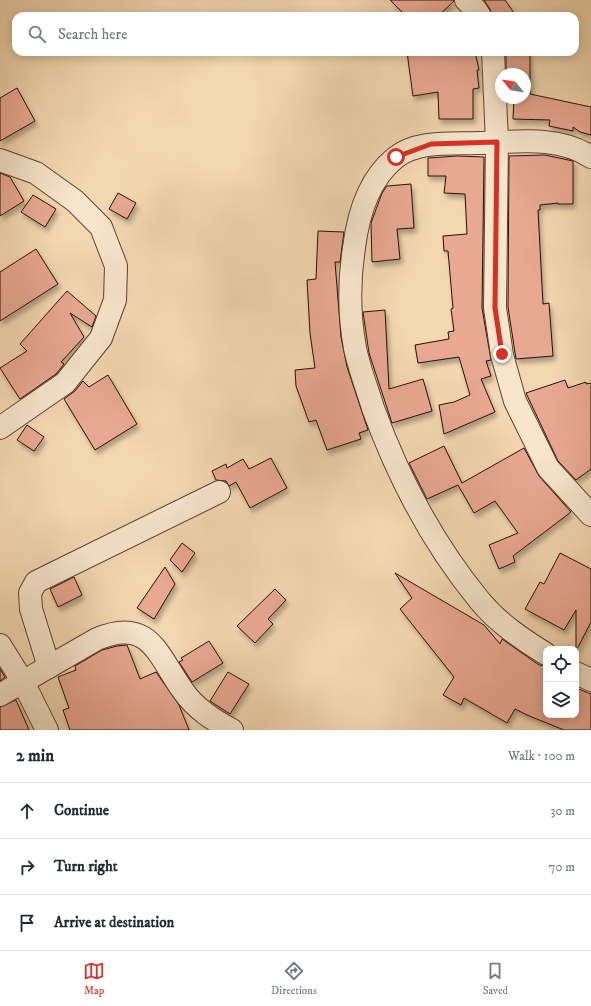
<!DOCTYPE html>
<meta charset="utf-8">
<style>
body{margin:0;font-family:"IM FELL DW Pica",serif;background:#f6f6f7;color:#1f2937}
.controls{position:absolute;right:12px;bottom:12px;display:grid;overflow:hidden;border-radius:8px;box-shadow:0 2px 10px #0003}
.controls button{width:36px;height:36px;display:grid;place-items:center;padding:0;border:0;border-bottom:1px solid #e0e1e3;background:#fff;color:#1f2937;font:20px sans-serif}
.compass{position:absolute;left:495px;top:68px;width:36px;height:36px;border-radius:50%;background:#fff;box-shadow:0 2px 10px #0003;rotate:300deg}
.stop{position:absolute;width:12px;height:12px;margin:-9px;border:3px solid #d93025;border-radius:50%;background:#fff}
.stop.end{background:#d93025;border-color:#fff;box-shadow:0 1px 4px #0008}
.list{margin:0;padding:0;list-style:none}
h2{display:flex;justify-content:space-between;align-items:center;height:52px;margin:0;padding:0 16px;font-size:17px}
h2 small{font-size:13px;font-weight:400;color:#747a83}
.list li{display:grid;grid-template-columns:26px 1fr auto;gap:12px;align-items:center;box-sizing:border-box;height:56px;padding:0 16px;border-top:1px solid #e0e1e3}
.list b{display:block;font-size:15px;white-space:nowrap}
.list em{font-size:13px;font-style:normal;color:#747a83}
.icon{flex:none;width:22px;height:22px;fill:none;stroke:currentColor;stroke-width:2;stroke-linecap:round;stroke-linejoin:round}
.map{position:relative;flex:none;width:591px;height:730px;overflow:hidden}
.search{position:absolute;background:#fff;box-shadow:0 2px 10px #0003;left:12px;right:12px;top:12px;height:44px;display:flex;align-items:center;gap:10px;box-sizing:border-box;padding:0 14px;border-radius:12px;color:#747a83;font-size:15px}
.sheet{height:220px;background:#fff}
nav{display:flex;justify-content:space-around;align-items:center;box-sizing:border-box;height:56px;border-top:1px solid #e0e1e3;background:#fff;font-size:11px;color:#747a83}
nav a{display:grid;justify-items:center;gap:2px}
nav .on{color:#d93025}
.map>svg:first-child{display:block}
</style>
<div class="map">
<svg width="591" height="730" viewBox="0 0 591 730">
<defs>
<filter id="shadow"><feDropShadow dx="2.5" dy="4.5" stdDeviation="2" flood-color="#0004"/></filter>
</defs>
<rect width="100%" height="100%" fill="#f3d7b1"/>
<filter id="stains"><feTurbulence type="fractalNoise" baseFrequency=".005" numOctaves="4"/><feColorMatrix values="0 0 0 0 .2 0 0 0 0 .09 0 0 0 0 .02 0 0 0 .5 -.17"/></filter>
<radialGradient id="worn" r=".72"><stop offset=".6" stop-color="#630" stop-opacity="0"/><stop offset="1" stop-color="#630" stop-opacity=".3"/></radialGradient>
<!-- building -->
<g fill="#e8a892" stroke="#2a1005" filter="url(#shadow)">
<path d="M390 0H454V1L438 16H406Z"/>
<path d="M484 0H505L516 16H492L490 9Z"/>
<path d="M407 52H475L479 70H477L479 88 473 89V119H439L438 92 413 96Z"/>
<path d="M506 52H530V94L591 107V135L580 132 573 127V131L549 126 550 120 513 119 514 98H525V74H511V72L506 71Z"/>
<path d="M17 88 35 121 0 141V98Z"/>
<path d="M545 155 573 161V204H558V203L540 205V210H538L543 304 549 303 553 356 516 359 508 307 509 156Z"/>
<path d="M457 156 484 157 482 308 491 360 486 361 491 376 481 379 495 412 444 434 439 405 454 402 470 395 459 357 418 363 415 345 449 339 448 332 454 331 451 309 453 308 452 297 448 251H444L443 236 467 234 465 194 444 193 446 176H428V158Z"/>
<path d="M0 173 10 177 24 201 0 216Z"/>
<path d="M411 184 414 228 397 229 400 259 372 262 371 223 382 193 387 186Z"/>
<path d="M118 193 136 203 127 219 109 209Z"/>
<path d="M33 195 56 209 45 227 21 212Z"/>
<path d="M318 231 344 232 340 262H335L341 337 347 367 368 430 359 433 361 439 327 450 316 420 309 422 296 386 295 370 315 368 310 333 307 280 316 279Z"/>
<path d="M36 249 58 284 0 321V272Z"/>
<path d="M67 291 96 316 92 327 70 313 84 337 61 362 64 364 56 374 20 399 0 368 27 351 20 344Z"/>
<path d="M385 310 389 389 423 379 432 411 392 423 369 353 363 312Z"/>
<path d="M108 375 137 424 95 450 64 399 75 391 83 381 89 387Z"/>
<path d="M565 380 568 388 586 382V384L591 383V469L576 480 558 461 526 393Z"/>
<path d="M27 425 44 437 34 451 17 440Z"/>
<path d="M444 446 462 483 524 448 539 476 571 512 513 556 515 562 499 569 489 545 518 533 495 501 474 513 458 485 427 499 409 463Z"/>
<path d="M271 458 287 488 250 508 236 482 229 486 226 481 216 480 212 471 226 464 227 468 243 459 249 469Z"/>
<path d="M182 543 195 553 182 572 170 560Z"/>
<path d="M560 553 591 569V622L576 651V610L564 630 525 609 540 582 544 584Z"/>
<path d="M165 567 175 584 154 619 137 608Z"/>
<path d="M395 573 484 625 500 644 502 639 539 665 546 666V715H576V688L591 694V730H564L527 715 515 709 507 723 464 698 461 705 443 695 454 677 400 609 412 598Z"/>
<path d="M74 577 82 595 58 607 50 589Z"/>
<path d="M275 589 286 600 268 619 273 624 255 643 237 626Z"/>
<path d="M209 641 223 663 192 682 179 662 183 660 181 658Z"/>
<path d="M127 645 140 679 156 672 179 705 189 730H70L63 710 69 708 58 677 76 670 75 666 102 650 117 646Z"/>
<path d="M0 669 5 677 0 681Z"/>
<path d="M228 672 249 684 230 714 210 701Z"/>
<path d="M16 700 29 730H0V707Z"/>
</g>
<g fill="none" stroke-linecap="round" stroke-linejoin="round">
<defs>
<g id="minor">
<path d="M466 0 476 10 480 16"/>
<path d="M493 52 497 142 495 308 502 355 515 401 548 468 591 515"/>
<path d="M0 160 36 173 75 201 101 227 116 266 115 300 101 338 65 383 0 428"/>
<path d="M0 645 23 682 47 730"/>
<path d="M546 654C522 639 498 623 480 601 433 544 398 477 373 408 367 388 359 368 355 348 349 315 349 280 354 248 358 215 368 180 395 158 417 140 451 144 478 143 515 142 558 135 591 157"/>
<path d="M49 667 31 609 30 593 36 582 219 492"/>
<path d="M576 673 591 680"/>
<path d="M0 695 97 639C151 616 158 657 184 692 196 709 213 720 232 730"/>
</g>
</defs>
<!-- minor casing -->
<use href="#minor" stroke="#5c4230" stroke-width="24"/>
<!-- minor -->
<use href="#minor" stroke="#f7e5cc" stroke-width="22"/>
</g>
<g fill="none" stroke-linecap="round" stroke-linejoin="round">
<!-- route -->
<path stroke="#d93025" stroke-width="5" d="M396 157 431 144 497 142 495 308 502 354"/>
</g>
<rect width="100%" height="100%" filter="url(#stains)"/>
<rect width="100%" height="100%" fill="url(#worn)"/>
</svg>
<div class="controls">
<button><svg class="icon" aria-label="locate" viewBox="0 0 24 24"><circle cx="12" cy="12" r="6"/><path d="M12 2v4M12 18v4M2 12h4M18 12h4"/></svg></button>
<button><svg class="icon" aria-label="layers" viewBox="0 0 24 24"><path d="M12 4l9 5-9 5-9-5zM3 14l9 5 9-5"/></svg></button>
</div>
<svg class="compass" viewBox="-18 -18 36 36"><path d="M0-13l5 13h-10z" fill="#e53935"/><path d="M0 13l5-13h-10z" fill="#747a83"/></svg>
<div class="stop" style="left:396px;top:157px"></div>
<div class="stop end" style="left:502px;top:354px"></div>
<div class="search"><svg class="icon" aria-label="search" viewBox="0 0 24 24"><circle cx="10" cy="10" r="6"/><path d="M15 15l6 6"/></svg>Search here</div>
</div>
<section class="sheet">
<h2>2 min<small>Walk · 100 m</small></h2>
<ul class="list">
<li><svg class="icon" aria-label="ahead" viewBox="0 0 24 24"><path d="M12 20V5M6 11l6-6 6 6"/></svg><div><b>Continue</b></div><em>30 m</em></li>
<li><svg class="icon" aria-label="right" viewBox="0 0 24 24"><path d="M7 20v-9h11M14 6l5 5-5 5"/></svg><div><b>Turn right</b></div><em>70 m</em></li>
<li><svg class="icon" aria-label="arrive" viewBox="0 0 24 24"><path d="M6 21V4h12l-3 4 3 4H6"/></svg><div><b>Arrive at destination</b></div></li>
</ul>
</section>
<nav>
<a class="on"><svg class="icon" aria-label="map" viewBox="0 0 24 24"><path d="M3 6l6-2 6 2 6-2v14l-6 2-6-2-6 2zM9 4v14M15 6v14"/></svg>Map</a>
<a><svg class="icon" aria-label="directions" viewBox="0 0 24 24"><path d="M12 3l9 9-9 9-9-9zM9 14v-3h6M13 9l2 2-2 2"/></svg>Directions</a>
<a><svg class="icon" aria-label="saved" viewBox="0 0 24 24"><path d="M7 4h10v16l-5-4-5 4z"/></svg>Saved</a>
</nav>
